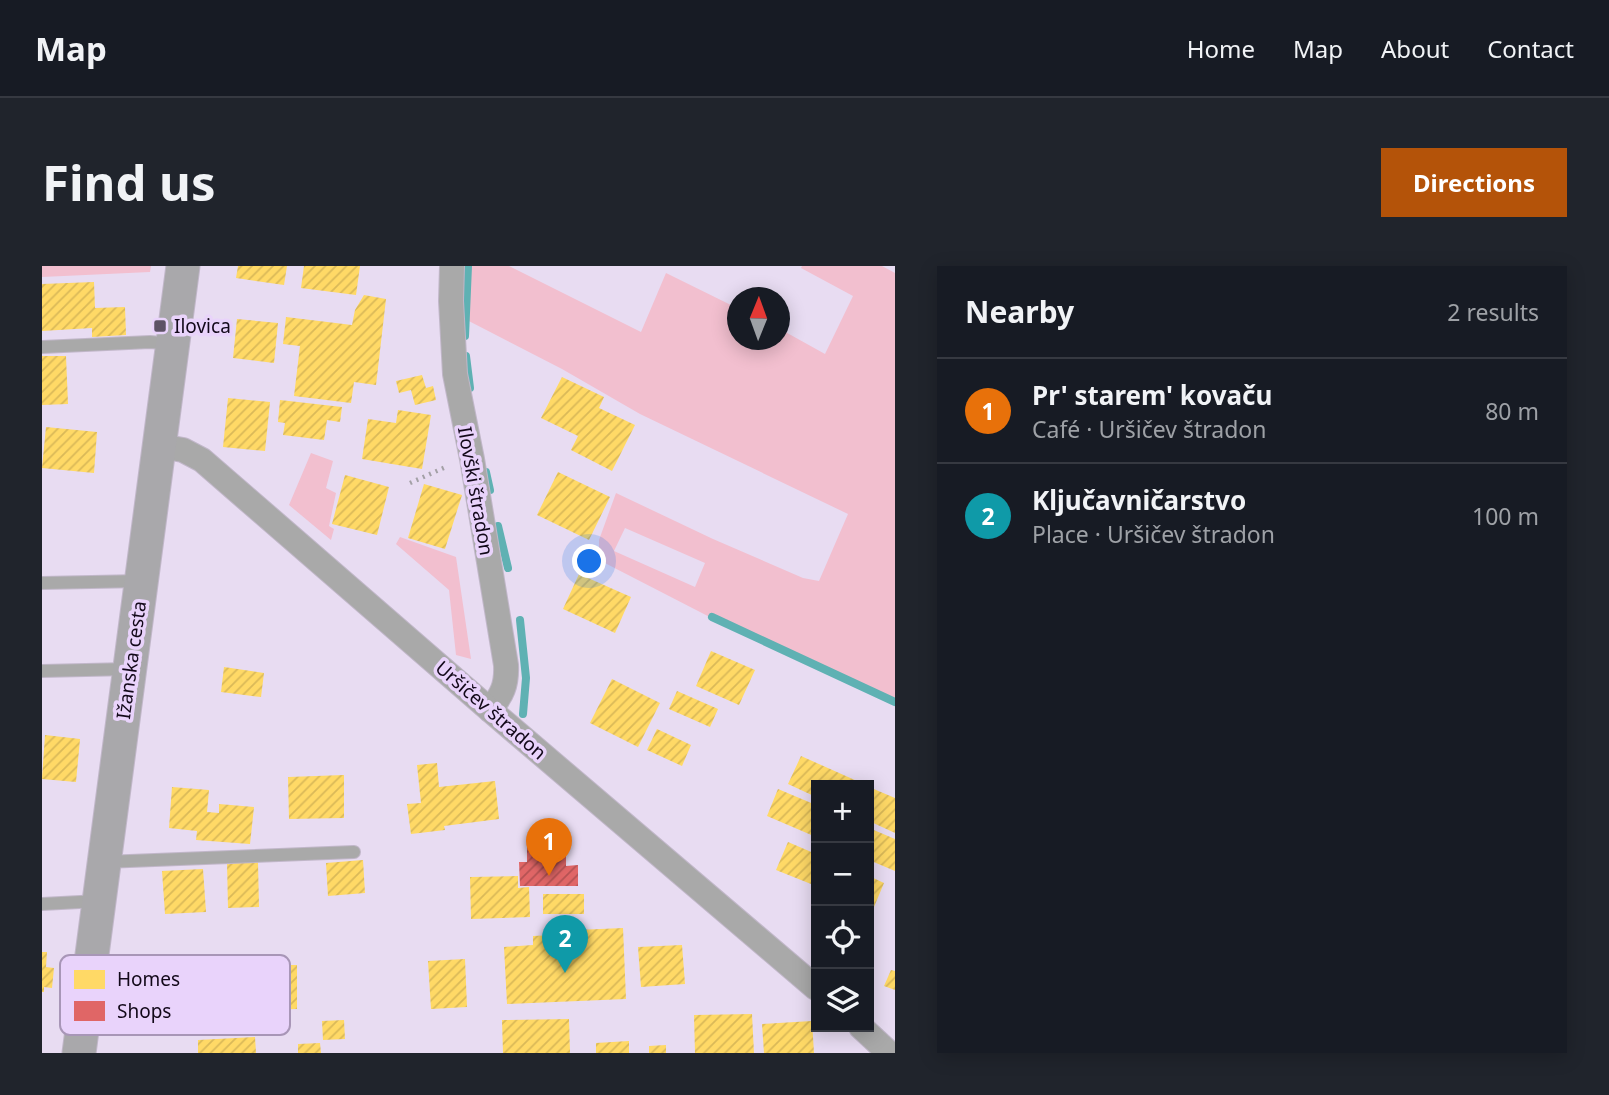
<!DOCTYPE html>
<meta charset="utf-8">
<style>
body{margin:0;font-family:"Noto Sans",sans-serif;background:#20242c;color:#f1f3f6}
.controls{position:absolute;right:21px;bottom:21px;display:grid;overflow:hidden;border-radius:0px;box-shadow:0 4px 18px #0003}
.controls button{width:63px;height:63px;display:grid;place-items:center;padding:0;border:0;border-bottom:2px solid #363941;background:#171b24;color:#f1f3f6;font:35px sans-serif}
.compass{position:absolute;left:685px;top:21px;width:63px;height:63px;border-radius:50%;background:#171b24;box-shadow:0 4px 18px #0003;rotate:1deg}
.you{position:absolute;left:548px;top:296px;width:24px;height:24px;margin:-18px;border:5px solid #fff;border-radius:50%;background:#1a73e8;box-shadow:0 0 0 10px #1a73e833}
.badge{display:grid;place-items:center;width:46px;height:46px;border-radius:50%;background:#b45309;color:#fff;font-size:23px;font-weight:700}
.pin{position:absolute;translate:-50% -58px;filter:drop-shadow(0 2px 4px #0008)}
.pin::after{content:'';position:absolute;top:37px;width:24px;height:21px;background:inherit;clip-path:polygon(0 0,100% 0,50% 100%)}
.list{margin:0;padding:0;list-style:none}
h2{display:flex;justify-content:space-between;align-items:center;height:91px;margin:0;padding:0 28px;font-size:30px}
h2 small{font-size:23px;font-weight:400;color:#9ea1a6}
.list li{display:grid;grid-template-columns:46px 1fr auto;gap:21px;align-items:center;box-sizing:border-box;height:105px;padding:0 28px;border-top:2px solid #363941}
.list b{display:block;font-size:26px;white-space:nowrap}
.list p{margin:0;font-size:23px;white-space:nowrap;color:#9ea1a6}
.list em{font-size:23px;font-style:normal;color:#9ea1a6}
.icon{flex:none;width:38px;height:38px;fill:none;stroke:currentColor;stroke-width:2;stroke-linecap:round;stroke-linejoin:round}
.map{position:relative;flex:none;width:853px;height:787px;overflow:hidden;border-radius:0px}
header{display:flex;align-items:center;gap:42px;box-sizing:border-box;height:98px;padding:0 35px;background:#171b24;border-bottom:2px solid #363941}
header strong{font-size:33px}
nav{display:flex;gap:38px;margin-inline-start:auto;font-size:24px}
.intro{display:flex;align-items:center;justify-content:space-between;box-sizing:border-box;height:168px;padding:0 42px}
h1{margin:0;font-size:49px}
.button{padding:18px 32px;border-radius:0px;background:#b45309;color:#fff;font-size:24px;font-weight:700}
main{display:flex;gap:42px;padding:0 42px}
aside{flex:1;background:#171b24;border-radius:0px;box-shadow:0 4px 18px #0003}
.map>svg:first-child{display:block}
</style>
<header>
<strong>Map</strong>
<nav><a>Home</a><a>Map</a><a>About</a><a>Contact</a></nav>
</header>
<div class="intro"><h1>Find us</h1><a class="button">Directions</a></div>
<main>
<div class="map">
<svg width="853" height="787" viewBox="0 0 853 787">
<defs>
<pattern id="homes-hatch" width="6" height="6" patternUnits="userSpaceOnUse" patternTransform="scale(1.75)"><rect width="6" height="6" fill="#ffd966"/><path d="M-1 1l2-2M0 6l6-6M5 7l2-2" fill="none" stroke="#dab958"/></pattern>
<pattern id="shops-hatch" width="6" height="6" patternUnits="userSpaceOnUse" patternTransform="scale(1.75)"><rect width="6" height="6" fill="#e06666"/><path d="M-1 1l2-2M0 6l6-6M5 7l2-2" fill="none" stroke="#b45253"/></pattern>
</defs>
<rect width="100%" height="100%" fill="#e8dcf2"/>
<!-- green -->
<g fill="#f2bfcf" fill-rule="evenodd">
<path d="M0 0H109L108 6 0 11Z"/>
<path d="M421 0H467L599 66 624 7 695 42 696 74H738V63L783 88 811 30 759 2 760 0H840L853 7V437L691 363 557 294V274L574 227 671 273 761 312 777 315 806 248 598 148 520 103 421 52ZM583 262 663 297 653 321 572 285Z"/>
<path d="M269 187 291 195 284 222 294 227 287 260 292 263 289 274 247 239Z"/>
<path d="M358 271 414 291 429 393 414 389 407 324 354 278Z"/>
</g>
<!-- homes -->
<g fill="url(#homes-hatch)">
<path d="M196 0H245L242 19 194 12Z"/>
<path d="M262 0H318L314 29 259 22Z"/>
<path d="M52 16 53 42 83 41 84 69 50 71V62L0 65V18Z"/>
<path d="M322 29 344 33 334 119 312 116 309 137 252 130 258 80 241 78 244 51 310 59 313 44Z"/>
<path d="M195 53 236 57 232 97 191 92Z"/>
<path d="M0 90H24L26 138 0 139Z"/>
<path d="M380 109 384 122 391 120 394 134 373 139 369 124 357 127 354 115Z"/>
<path d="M520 111 562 131 557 142 593 159 570 205 529 184 536 170 499 152Z"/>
<path d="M186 132 228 136 223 185 181 181Z"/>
<path d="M238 134 300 141 298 156 285 154 282 174 241 169 243 157 236 156Z"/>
<path d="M356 144 389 149 380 203 320 193 326 153 354 157Z"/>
<path d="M4 161 55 166 52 207 0 202Z"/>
<path d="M516 206 568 231 547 274 495 249Z"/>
<path d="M303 209 347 221 335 269 290 258Z"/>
<path d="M382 218 420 229 403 283 366 272Z"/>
<path d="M537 308 589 331 573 367 521 343Z"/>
<path d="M669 385 713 404 697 439 654 420Z"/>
<path d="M182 401 222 407 219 431 179 426Z"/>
<path d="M570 413 618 437 596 481 548 457Z"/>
<path d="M635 425 676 443 668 461 627 443Z"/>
<path d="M615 463 649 479 640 500 605 484Z"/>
<path d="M3 469 38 473 34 516 0 513Z"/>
<path d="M759 490 824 519H774V531L746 518Z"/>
<path d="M395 497 397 521 453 515 457 553 402 560 403 564 369 568 365 538 379 537 375 499Z"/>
<path d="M302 509V552L247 553 246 511Z"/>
<path d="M130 521 167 524 165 546 177 547V538L212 541 208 578 154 574 155 565 127 562Z"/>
<path d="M827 521 853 532V567L827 555Z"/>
<path d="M736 523 774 539V571L725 550Z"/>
<path d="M827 562 853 573V605L827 594Z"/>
<path d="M746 576 774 588V620L734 604Z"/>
<path d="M321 594 323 627 286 630 284 597Z"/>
<path d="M185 596H216L217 641 186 642Z"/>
<path d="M161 603 164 646 123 648 120 605Z"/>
<path d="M476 610V622L487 621 488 651 429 653 428 611Z"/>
<path d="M827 610 842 617 827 653Z"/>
<rect x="501" y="628" width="41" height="20"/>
<path d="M581 662 584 733 465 738 462 681 491 679V670L512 669V665Z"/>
<path d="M640 679 643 718 599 721 596 681Z"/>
<path d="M0 686H5L4 701 12 702 10 722 2 721V726H0Z"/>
<path d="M423 693 425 741 389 743 386 695Z"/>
<path d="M215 699H255V743L214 744Z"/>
<path d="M849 704 853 705V724L842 720Z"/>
<path d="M710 748 712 787H653L652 749Z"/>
<path d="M527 753 528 787H461L460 754Z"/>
<path d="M302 754 303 773 281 774 280 755Z"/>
<path d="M770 755 772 787H722L720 758Z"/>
<path d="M213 771 214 787H156V774Z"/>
<path d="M587 775V787H554V777Z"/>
<path d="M278 777 279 787H256V778Z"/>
<path d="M624 779V787H607V780Z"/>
</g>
<!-- shops -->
<path fill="url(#shops-hatch)" d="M485 581H524V600L536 599V620H478L477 596H485Z"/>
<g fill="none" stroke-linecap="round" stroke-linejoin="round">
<!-- stream -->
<g stroke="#5fb1b3" stroke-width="8">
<path d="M423 70 426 0"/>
<path d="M424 90 428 122"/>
<path d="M444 206 448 224"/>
<path d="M456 260 466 302"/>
<path d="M670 351 853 436"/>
<path d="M478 354 484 412 481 448"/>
</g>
<defs>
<g id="service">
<path d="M0 81 108 76 131 78"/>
<path d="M0 317 99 315"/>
<path d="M0 405 87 403"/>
<path d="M62 596 312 586"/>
<path d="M0 638 57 635"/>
</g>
<g id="minor">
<path d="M410 0 409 35 413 108 430 193 464 399C465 419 460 429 448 444"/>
<path d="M118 180 141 184 160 194 448 444 774 722"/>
<path d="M819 761 847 787"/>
</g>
<path id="secondary" d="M37 787 141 0"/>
</defs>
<!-- service casing -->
<use href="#service" stroke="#c1b7c9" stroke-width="14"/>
<!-- minor casing -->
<use href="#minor" stroke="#c1b7c9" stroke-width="26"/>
<!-- secondary casing -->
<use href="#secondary" stroke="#c1b7c9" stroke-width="35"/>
<!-- path -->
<path stroke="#a3a0a6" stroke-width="4.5" stroke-dasharray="2 5" stroke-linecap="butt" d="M368 217 406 200"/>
<!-- service -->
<use href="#service" stroke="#a9a9a9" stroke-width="12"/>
<!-- minor -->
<use href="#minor" stroke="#a9a9a9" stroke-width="24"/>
<!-- secondary -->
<use href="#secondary" stroke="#a9a8ab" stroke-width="33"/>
</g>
<!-- markers -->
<rect fill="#5d5265" stroke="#e9d3fb" stroke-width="2.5" x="111" y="53" width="14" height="14" rx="3.5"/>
<g text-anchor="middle" stroke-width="7" stroke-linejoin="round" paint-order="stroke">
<!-- poi labels -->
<g font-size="19" fill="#120819" stroke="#e9d3fb" text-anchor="start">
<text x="132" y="67">Ilovica</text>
</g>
<!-- street labels -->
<g font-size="19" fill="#120819" stroke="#e9d3fb">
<text transform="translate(434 225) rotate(80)" y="7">Ilovški štradon</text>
<text transform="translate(89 394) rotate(-82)" y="7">Ižanska cesta</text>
<text transform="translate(449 444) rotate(41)" y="7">Uršičev štradon</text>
</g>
</g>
<!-- legend -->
<rect x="18" y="689" width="230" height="80" rx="10" fill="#e9d3fb" stroke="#a896b7" stroke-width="2"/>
<rect x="32" y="704" width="31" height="19" fill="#ffd966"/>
<rect x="32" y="735" width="31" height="20" fill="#e06666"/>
<g font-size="19" fill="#120819">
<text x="75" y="720">Homes</text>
<text x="75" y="752">Shops</text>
</g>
</svg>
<div class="controls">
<button>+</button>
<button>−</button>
<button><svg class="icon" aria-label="locate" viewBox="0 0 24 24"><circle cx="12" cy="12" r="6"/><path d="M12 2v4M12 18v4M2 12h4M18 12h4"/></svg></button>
<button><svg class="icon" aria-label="layers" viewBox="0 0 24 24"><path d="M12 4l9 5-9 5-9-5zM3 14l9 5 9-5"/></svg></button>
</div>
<svg class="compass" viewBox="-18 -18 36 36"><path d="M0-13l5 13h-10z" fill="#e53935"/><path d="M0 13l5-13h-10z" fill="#9ea1a6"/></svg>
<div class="you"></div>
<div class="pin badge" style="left:507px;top:610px;background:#e8710a">1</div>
<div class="pin badge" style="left:523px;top:707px;background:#0f9aa8">2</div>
</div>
<aside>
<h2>Nearby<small>2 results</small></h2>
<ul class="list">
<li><span class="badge" style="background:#e8710a">1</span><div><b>Pr' starem' kovaču</b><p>Café · Uršičev štradon</p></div><em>80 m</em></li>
<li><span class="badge" style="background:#0f9aa8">2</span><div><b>Ključavničarstvo</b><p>Place · Uršičev štradon</p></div><em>100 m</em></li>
</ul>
</aside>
</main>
